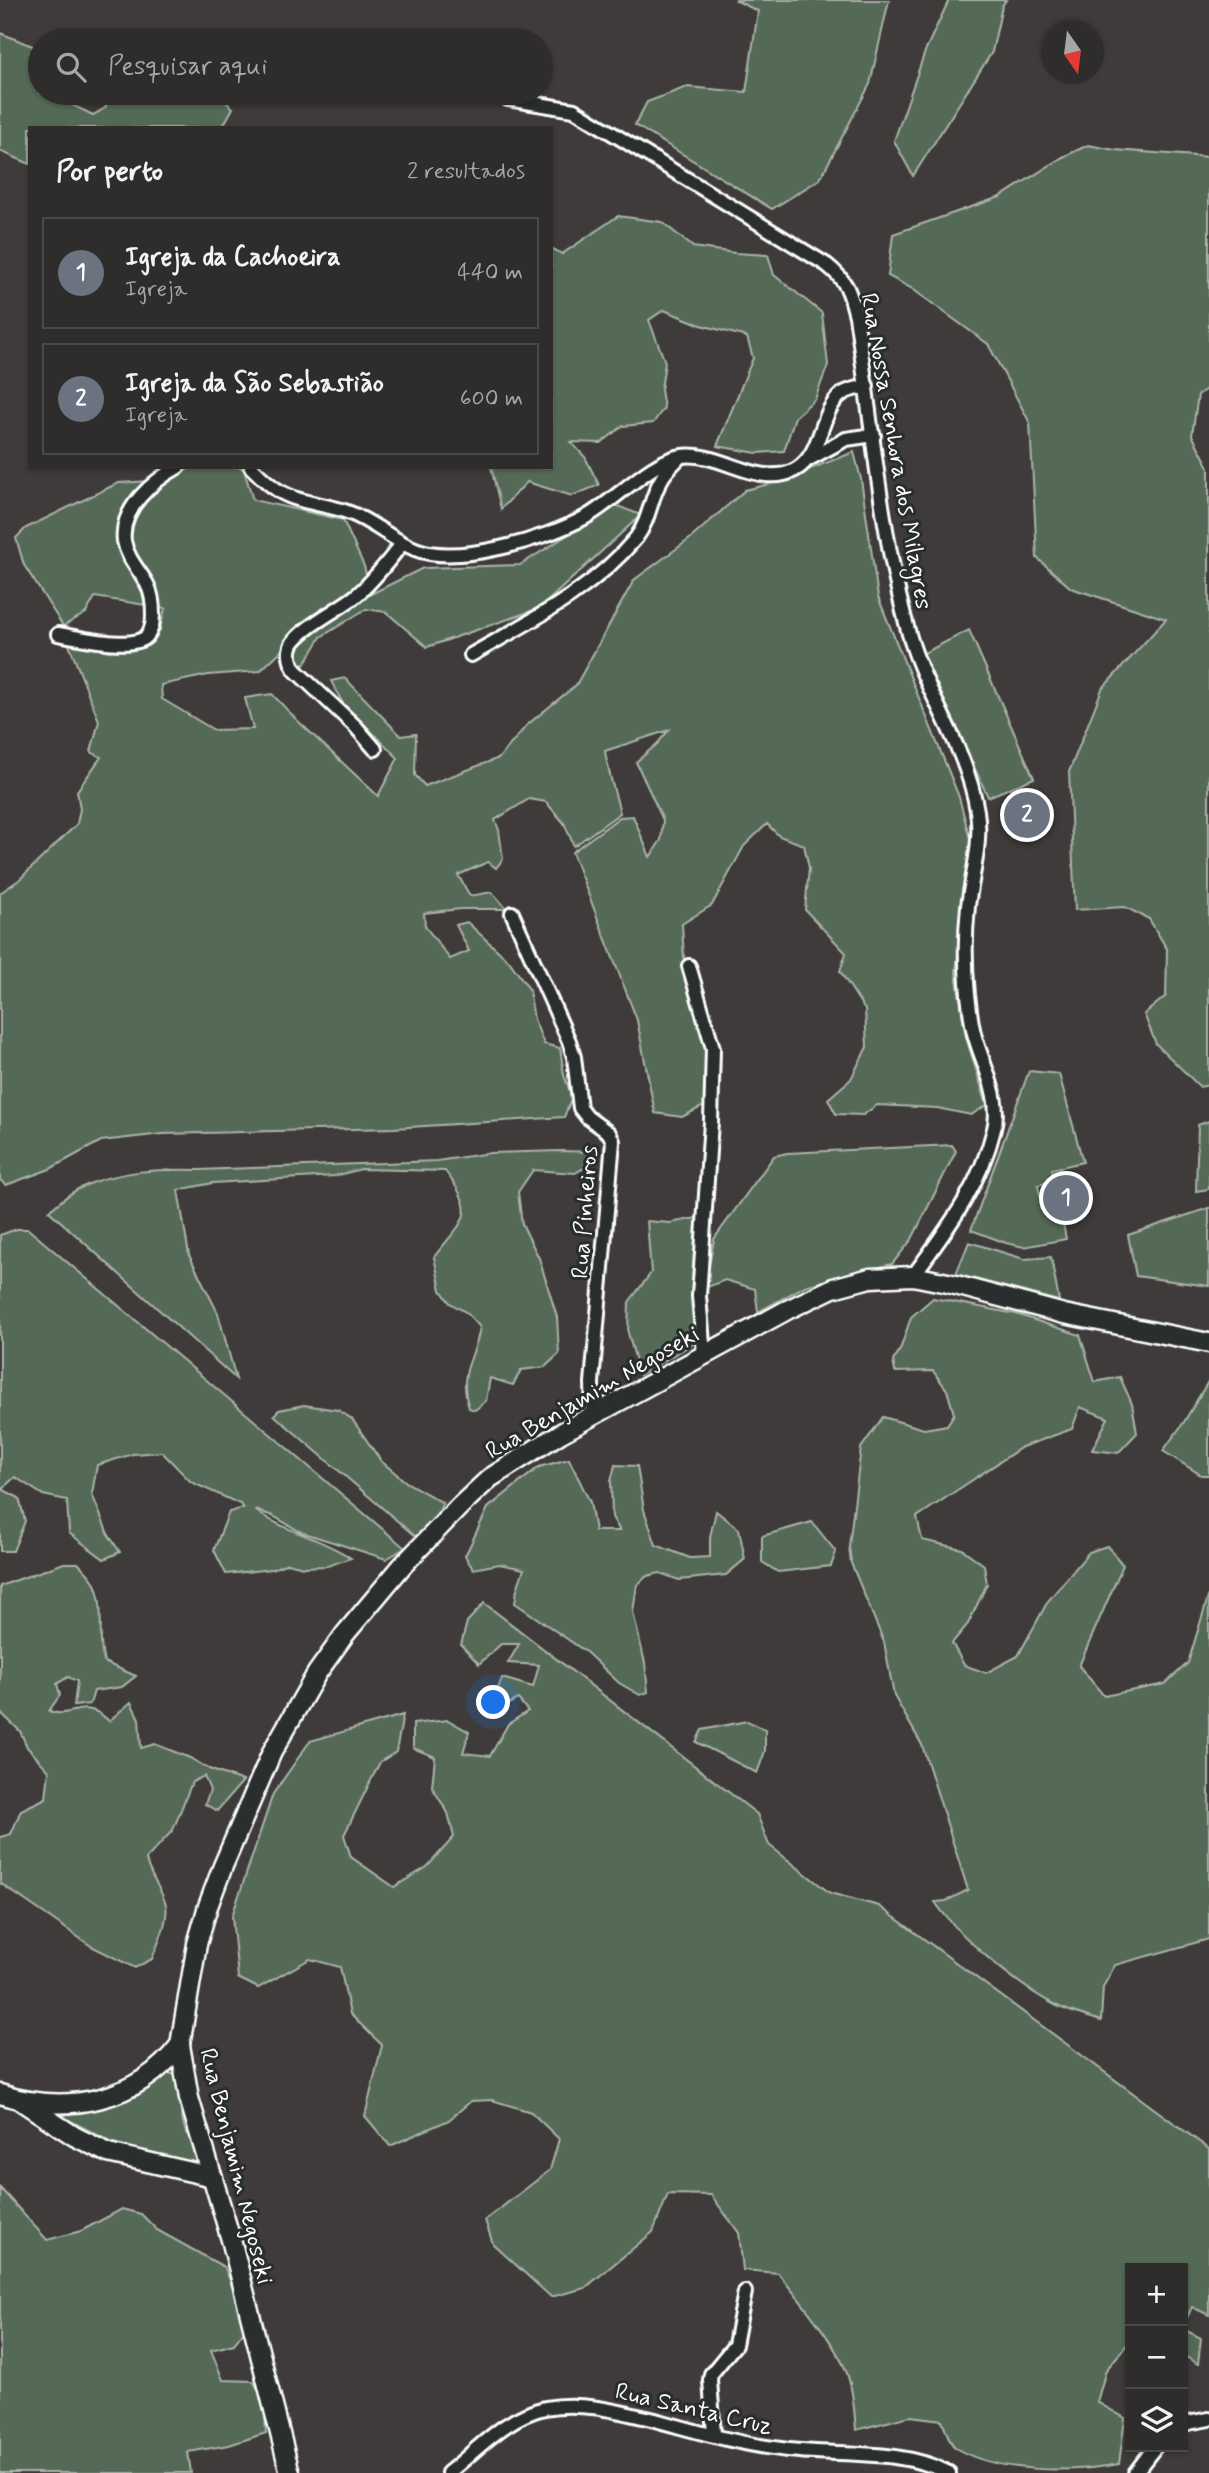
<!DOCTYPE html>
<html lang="pt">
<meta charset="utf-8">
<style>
body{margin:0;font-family:Mynerve,sans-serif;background:#3b3838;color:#f1f3f6}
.controls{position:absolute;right:21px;bottom:21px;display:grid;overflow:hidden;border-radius:0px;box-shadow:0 2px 5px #0004}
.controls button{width:63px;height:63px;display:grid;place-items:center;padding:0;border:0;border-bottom:2px solid #4a4848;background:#2f2c2c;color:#f1f3f6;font:35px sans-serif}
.compass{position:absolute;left:1041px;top:21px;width:63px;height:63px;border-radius:50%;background:#2f2c2c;box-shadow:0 2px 5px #0004;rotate:166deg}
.you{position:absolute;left:494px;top:1703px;width:24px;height:24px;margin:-18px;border:5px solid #fff;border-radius:50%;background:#1a73e8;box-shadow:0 0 0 10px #1a73e833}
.badge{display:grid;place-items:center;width:46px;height:46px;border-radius:50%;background:#ffd166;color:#fff;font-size:23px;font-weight:700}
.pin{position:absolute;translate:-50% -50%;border:4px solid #fff;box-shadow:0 2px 7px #0006}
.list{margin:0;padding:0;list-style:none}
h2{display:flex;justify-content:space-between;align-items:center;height:91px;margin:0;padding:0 28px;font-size:30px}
h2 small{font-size:23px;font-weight:400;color:#a7a7a9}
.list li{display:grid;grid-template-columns:46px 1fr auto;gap:21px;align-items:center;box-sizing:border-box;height:112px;margin:0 14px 14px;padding:0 14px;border:2px solid #4a4848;border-radius:0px}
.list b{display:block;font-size:26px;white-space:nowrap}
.list p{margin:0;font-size:23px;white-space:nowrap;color:#a7a7a9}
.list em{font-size:23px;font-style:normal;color:#a7a7a9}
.icon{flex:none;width:38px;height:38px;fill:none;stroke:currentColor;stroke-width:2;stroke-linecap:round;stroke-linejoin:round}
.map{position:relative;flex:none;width:1209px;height:2473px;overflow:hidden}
.search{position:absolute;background:#2f2c2c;box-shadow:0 2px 5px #0004;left:28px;top:28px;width:525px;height:77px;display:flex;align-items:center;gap:18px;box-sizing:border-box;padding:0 24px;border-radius:38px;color:#a7a7a9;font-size:26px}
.panel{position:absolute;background:#2f2c2c;box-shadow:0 2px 5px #0004;left:28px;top:126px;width:525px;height:343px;border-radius:0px}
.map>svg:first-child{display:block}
</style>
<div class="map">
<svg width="1209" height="2473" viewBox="0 0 1209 2473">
<rect width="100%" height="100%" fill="#3f3b3b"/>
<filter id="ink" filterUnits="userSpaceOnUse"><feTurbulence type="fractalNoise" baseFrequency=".0143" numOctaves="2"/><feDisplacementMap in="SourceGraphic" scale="14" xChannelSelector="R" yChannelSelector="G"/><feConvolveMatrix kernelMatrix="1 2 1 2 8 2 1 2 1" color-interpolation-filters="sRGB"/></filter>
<g filter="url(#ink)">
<!-- green -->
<g fill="#546a56" stroke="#aab4aa" stroke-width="2">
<path d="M735 0H889L870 84 820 179 772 209 635 125 647 102 687 87 746 92 758 11Z"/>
<path d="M949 0H1006L1002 6 992 52 913 176 894 141 926 49Z"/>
<path d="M0 33 40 49V93H60L72 105 93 115 105 108 113 93H215L233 108 222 128H30V164L0 151Z"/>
<path d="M1088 145 1115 150 1209 157V387L1198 395 1192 435 1209 467V1085L1200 1087 1156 1044 1144 1014 1166 996 1167 949 1149 919 1125 907 1075 910 1069 772 1102 689 1166 619 1071 588 1037 558 1030 423 988 344 911 288 888 276 893 234 1000 197 1063 157Z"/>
<path d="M618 216 662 222 693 247 735 253 768 255 774 275 822 313 828 365 815 399 795 417 784 451 757 453 717 446 753 358 747 337 701 325 664 310 649 320 665 362 661 390 664 408 653 423 623 426 601 443 571 442 585 457 599 485 572 496 527 482 501 509 491 467H551V248L562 254Z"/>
<path d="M854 452 861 479 878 597 959 797 970 839 956 972 966 1037 987 1105 971 1115 937 1108 877 1105 863 1115 836 1114 828 1099 851 1079 867 1047 865 1010 840 971 846 953 805 910 809 868 804 845 779 836 767 824 744 846 712 905 682 924 684 958 706 1036 708 1104 682 1117 655 1113 637 1020 572 852 620 817 633 816 650 857 661 840 663 820 636 762 657 744 669 730 605 751C608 772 615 792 620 813L574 846 564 823 546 802 529 799 495 820 499 830 503 859 496 868 488 862 458 875 470 896 492 892 507 909H461L424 913 425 926 450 959 469 951 456 925 467 922 509 961 529 989 534 1019 544 1044 560 1048 564 1075 572 1097 564 1117 394 1128 163 1134 101 1141 50 1169 6 1185 0 1180V893L19 880 77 824 80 809 77 791 101 757 91 752 99 721 66 637 108 651 147 646 160 630 165 608 95 597 86 613 63 626 24 565 16 538 26 528 118 483 166 480 193 467H240L244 470 253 500 343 520 364 566 371 594 423 568 520 565 615 505 641 515 540 608 427 647 386 612 366 609 321 637 304 665 281 651 260 671 208 675 161 685 162 699 214 730 253 729 245 698 272 694 298 721 378 796 398 758 342 702 331 681 345 678 401 736 416 734 415 775 425 786 499 758 527 725 576 685 634 580 691 538 745 490 774 483Z"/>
<path d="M969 630 1034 778 988 797 922 654Z"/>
<path d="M1029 1071 1059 1074 1083 1162 1052 1169 1054 1181 1038 1185 1042 1205 1059 1202 1066 1239 1024 1247 1006 1243 971 1230Z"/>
<path d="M1209 1121V1189L1196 1191 1198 1125Z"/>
<path d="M952 1145 956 1151 912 1239 892 1264 805 1286 758 1312 755 1289 725 1280 705 1288 714 1239 774 1156 787 1153Z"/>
<path d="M560 1151 597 1152 598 1160 575 1173 533 1170 518 1192 522 1224 539 1258 557 1317 559 1354 545 1367 521 1370 513 1385 490 1378 486 1401 475 1410 469 1408C457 1371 475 1360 480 1327L467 1313 450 1303 441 1290 434 1257C463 1219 480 1216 445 1171L361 1169 335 1176 213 1183 178 1190 189 1255 218 1313 236 1379 49 1211C59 1203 69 1193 80 1188 117 1170 159 1169 199 1170L437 1161 490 1153Z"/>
<path d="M1209 1208V1286L1136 1276 1128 1235Z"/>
<path d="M702 1217 694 1277V1343L640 1375 628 1333 629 1302 651 1273 647 1221 670 1223Z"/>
<path d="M17 1229H28L405 1548 386 1559 301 1532 273 1516 255 1510C282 1531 322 1538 351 1558L327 1566 303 1567 288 1563 272 1569 226 1574 214 1550 229 1512 244 1508 240 1504 191 1482 162 1452 133 1454 97 1465 92 1494 108 1534 120 1552 104 1559 69 1533 67 1500 43 1495 15 1477 2 1489 19 1498 25 1521 13 1551H0V1235Z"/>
<path d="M969 1242 1024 1259 1051 1257 1059 1301 956 1274Z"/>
<path d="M933 1298 1016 1314 1080 1335 1095 1382 1120 1377 1132 1404 1137 1433 1118 1453 1092 1450 1108 1418 1080 1407 1072 1429 1022 1447 917 1517 922 1540 962 1549 984 1565 987 1584 968 1624 952 1643 964 1665 986 1673 1018 1656 1048 1601 1089 1552 1107 1546 1123 1565 1079 1666 1104 1696 1165 1684 1188 1663 1209 1594V1939L1115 1965 1103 1987 1101 2021C1086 2016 1069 2012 1055 2005 1018 1986 958 1936 935 1902L946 1901 968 1890 922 1745 894 1696 884 1642 851 1563 849 1546 861 1448 883 1417 924 1429 947 1425 954 1414 947 1390 933 1371 895 1372 893 1361 900 1350 911 1317Z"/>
<path d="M1209 1380V1475H1201L1163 1451 1184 1422Z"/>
<path d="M304 1405 338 1410 352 1419 381 1461 406 1482 443 1503 432 1524 416 1537 274 1415 279 1410Z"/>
<path d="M569 1459 590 1502 595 1531H620L612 1517 611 1481 615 1465 637 1466 644 1510 656 1545 690 1558 710 1557V1537L716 1511 739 1529 745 1559 726 1575 679 1580 660 1573 647 1576 637 1585 633 1612 645 1663 648 1692 640 1695 619 1683 586 1652 515 1603 517 1589 524 1569 499 1564 473 1569 465 1556 488 1508 539 1467Z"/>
<path d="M812 1522 836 1552 831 1566 778 1572 762 1562V1536Z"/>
<path d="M64 1563H78C83 1568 89 1574 93 1580 107 1605 96 1636 104 1662L136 1676 122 1687 94 1691 90 1704 74 1706 77 1681 68 1677 57 1684 60 1695 49 1711C71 1720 83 1696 109 1721L131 1702 139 1719 141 1748 155 1744 190 1758 209 1769 243 1781 217 1811 205 1804 210 1790 204 1776 192 1782 173 1830 146 1859C149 1876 162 1889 166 1905 169 1921 158 1943 152 1959L135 1968 91 1946 0 1883V1837L11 1834 21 1810 46 1798 49 1771 27 1747 20 1731 0 1712V1586Z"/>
<path d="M484 1603 757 1814 769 1845 830 1893 879 1906 1209 2149V2315L1192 2307 1183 2326V2268H1130V2341L1106 2370 1097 2402 1125 2418 1119 2464C1071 2473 999 2473 957 2449 949 2444 946 2429 942 2420L910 2416 856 2430C854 2409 853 2385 844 2366 827 2332 801 2302 778 2273L743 2270 739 2233 711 2195 668 2194 653 2232 585 2288 551 2297 493 2244 485 2220 550 2170 559 2139 531 2112 492 2100 471 2101 449 2120 390 2146 365 2116 382 2045 350 2014 340 1967 310 1959 258 1988 238 1978 232 1916 273 1794 310 1741 403 1715 396 1752 380 1762 344 1835 351 1857 394 1887 427 1867 454 1837 448 1813 432 1787 435 1757 413 1748V1724L448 1720 469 1732 463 1753 490 1756 508 1724 528 1711 518 1699 501 1708 494 1699 502 1678 533 1687 539 1665 508 1663 519 1644H501L479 1664 461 1645 467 1622Z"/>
<path d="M747 1721 765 1730V1751L757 1773 696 1742 702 1730Z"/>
<path d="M166 2073 173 2074 178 2079 181 2114 186 2133 196 2141 203 2166 117 2145 61 2116 116 2102Z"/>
<path d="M0 2188 47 2240 81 2231 122 2209 141 2214 157 2230 224 2267 243 2309 244 2331 234 2344 211 2350 223 2380 253 2381 264 2399 266 2433 229 2445 188 2452 191 2473H0Z"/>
<path d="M1183 2329 1201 2338 1198 2364 1183 2355Z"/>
</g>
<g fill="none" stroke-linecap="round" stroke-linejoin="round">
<defs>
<g id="street">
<path d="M504 93 508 99 574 110 827 265C847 281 850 292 856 316 872 421 880 531 909 634 926 695 967 748 977 811 982 843 972 874 968 906 965 935 965 966 968 995 970 1009 971 1024 975 1037 983 1065 1002 1099 994 1129 980 1187 947 1229 913 1276"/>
<path d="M809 459 846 439 874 435"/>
<path d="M251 467C260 476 269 485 279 491 300 504 328 504 350 513 374 522 392 540 415 549 457 566 545 539 584 518 613 503 651 460 682 456 720 451 759 489 795 470 823 455 819 411 842 394 849 389 859 388 867 386"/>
<path d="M58 634C77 637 134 651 147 636 152 630 153 622 153 615 153 605 152 593 147 584 139 570 127 558 124 541 120 508 153 481 178 467"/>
<path d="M471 655C530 621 591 592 636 538 650 520 650 498 661 480 665 472 672 465 678 459"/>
<path d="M375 749 356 727 295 670C290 662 288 652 292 644 302 627 342 608 358 594 375 579 388 561 402 544"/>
<path d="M512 913 569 1041 574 1057 580 1108 587 1117 609 1133 613 1141 592 1383 593 1415"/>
<path d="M689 966 713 1048 711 1122 699 1296 704 1355"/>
<path d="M1183 2424 1209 2419"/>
<path d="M714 2435 710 2380 711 2374 735 2345 745 2292"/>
<path d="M448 2473C477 2450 507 2416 545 2408 580 2401 617 2411 651 2419 693 2430 737 2444 781 2449 836 2457 898 2447 949 2473"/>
<path d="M1135 2473 1155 2447"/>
</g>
<g id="secondary">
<path d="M0 2094C66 2115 137 2102 180 2045"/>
<path d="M21 2101 74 2136 108 2153 213 2177"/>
<path d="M290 2473 232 2243 189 2098 180 2045 197 1944 208 1906 223 1866 272 1752 317 1673 345 1634 402 1566 460 1506 490 1478 561 1433 787 1310 833 1288 870 1278 913 1276 948 1283 1064 1314 1209 1343"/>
</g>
</defs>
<!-- street casing -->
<use href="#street" stroke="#fff" stroke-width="18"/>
<!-- secondary casing -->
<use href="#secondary" stroke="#fff" stroke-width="23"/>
<!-- street -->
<use href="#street" stroke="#2a2d2e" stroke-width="12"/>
<!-- secondary -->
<use href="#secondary" stroke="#2a2d2e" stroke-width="18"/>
</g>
</g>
<g text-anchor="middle" stroke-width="6" stroke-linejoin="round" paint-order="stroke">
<!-- street labels -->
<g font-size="24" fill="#fff" stroke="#2a2d2e">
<text transform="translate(897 451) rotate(80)" y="8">Rua Nossa Senhora dos Milagres</text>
<text transform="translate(584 1212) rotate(-86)" y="8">Rua Pinheiros</text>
<text transform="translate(592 1392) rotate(-30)" y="8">Rua Benjamim Negoseki</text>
<text transform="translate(237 2166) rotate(76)" y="8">Rua Benjamim Negoseki</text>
<text transform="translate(694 2408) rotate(13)" y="8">Rua Santa Cruz</text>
</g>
</g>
</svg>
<div class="controls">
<button>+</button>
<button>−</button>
<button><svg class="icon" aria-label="layers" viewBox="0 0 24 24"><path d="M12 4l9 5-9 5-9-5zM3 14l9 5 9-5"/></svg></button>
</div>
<svg class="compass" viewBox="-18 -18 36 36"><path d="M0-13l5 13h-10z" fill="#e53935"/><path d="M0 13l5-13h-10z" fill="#a7a7a9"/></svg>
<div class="you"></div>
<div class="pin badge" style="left:1066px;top:1198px;background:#6b7280">1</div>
<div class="pin badge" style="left:1027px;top:815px;background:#6b7280">2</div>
<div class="search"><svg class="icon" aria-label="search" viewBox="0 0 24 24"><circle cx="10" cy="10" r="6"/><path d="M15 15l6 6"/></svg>Pesquisar aqui</div>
<section class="panel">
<h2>Por perto<small>2 resultados</small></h2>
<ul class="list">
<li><span class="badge" style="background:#6b7280">1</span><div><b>Igreja da Cachoeira</b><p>Igreja</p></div><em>440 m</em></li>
<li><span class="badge" style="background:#6b7280">2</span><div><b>Igreja da São Sebastião</b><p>Igreja</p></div><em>600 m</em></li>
</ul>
</section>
</div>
